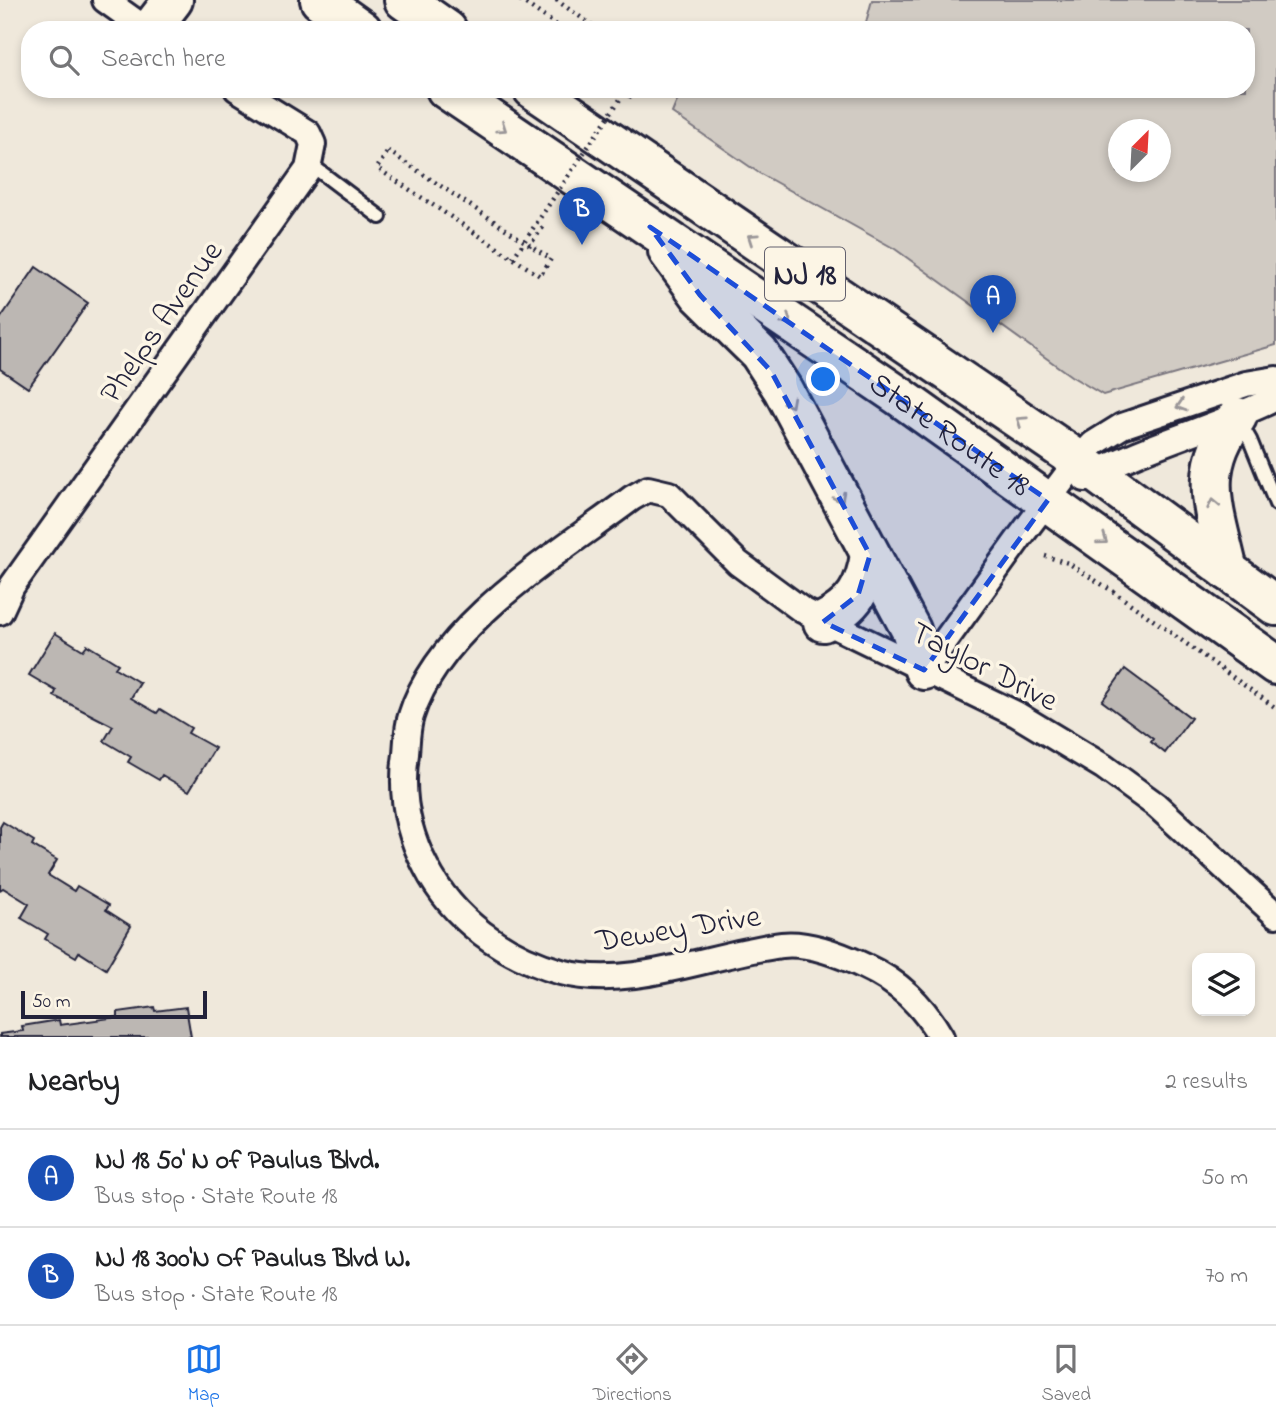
<!DOCTYPE html>
<meta charset="utf-8">
<style>
body{margin:0;font-family:"Indie Flower",sans-serif;background:#f6f6f6;color:#202124}
.controls{position:absolute;right:21px;bottom:21px;display:grid;overflow:hidden;border-radius:14px;box-shadow:0 4px 10px #0003}
.controls button{width:63px;height:63px;display:grid;place-items:center;padding:0;border:0;border-bottom:2px solid #e0e0e0;background:#fff;color:#202124;font:35px sans-serif}
.compass{position:absolute;left:1108px;top:119px;width:63px;height:63px;border-radius:50%;background:#fff;box-shadow:0 4px 10px #0003;rotate:24deg}
.scale{position:absolute;left:21px;bottom:18px;width:186px;box-sizing:border-box;padding-left:7px;border:4px solid #22223b;border-top:0;font-size:19px;line-height:24px;white-space:nowrap;color:#22223b;-webkit-text-stroke:5px #fcf5e5;paint-order:stroke}
.you{position:absolute;left:824px;top:380px;width:24px;height:24px;margin:-18px;border:5px solid #fff;border-radius:50%;background:#1a73e8;box-shadow:0 0 0 10px #1a73e833}
.badge{display:grid;place-items:center;width:46px;height:46px;border-radius:50%;background:#1a73e8;color:#fff;font-size:23px;font-weight:700}
.pin{position:absolute;translate:-50% -58px;filter:drop-shadow(0 2px 4px #0008)}
.pin::after{content:'';position:absolute;top:37px;width:24px;height:21px;background:inherit;clip-path:polygon(0 0,100% 0,50% 100%)}
.list{margin:0;padding:0;list-style:none}
h2{display:flex;justify-content:space-between;align-items:center;height:91px;margin:0;padding:0 28px;font-size:30px}
h2 small{font-size:23px;font-weight:400;color:#757577}
.list li{display:grid;grid-template-columns:46px 1fr auto;gap:21px;align-items:center;box-sizing:border-box;height:98px;padding:0 28px;border-top:2px solid #e0e0e0}
.list b{display:block;font-size:26px;white-space:nowrap}
.list p{margin:0;font-size:23px;white-space:nowrap;color:#757577}
.list em{font-size:23px;font-style:normal;color:#757577}
.icon{flex:none;width:38px;height:38px;fill:none;stroke:currentColor;stroke-width:2;stroke-linecap:round;stroke-linejoin:round}
.map{position:relative;flex:none;width:1276px;height:1037px;overflow:hidden}
.search{position:absolute;background:#fff;box-shadow:0 4px 10px #0003;left:21px;right:21px;top:21px;height:77px;display:flex;align-items:center;gap:18px;box-sizing:border-box;padding:0 24px;border-radius:28px;color:#757577;font-size:26px}
.sheet{height:287px;background:#fff}
nav{display:flex;justify-content:space-around;align-items:center;box-sizing:border-box;height:98px;border-top:2px solid #e0e0e0;background:#fff;font-size:19px;color:#757577}
nav a{display:grid;justify-items:center;gap:4px}
nav .on{color:#1a73e8}
.map>svg:first-child{display:block}
</style>
<div class="map">
<svg width="1276" height="1037" viewBox="0 0 1276 1037">
<rect width="100%" height="100%" fill="#efe8db"/>
<filter id="ink" filterUnits="userSpaceOnUse"><feTurbulence type="fractalNoise" baseFrequency=".0143" numOctaves="2"/><feDisplacementMap in="SourceGraphic" scale="14" xChannelSelector="R" yChannelSelector="G"/><feConvolveMatrix kernelMatrix="1 2 1 2 8 2 1 2 1" color-interpolation-filters="sRGB"/></filter>
<g filter="url(#ink)">
<!-- green -->
<path fill="#d1cbc3" stroke="#7a767f" stroke-width="2" fill-rule="evenodd" d="M872 0H1276V345L1103 395 1071 376 895 249 759 173 672 113 682 89H1246V30H864ZM1118 130H1160V172H1118Z"/>
<!-- building -->
<g fill="#bcb7b3" stroke="#22223b" stroke-width="2">
<path d="M36 267 88 303 28 388 0 369V319Z"/>
<path d="M55 633 83 650 87 645 118 664 115 668 140 683 131 698 157 713 160 709 191 728 188 733 215 748 189 791 162 775 159 780 128 762 131 757 104 741 113 726 54 696 56 691 29 675Z"/>
<path d="M1125 669 1191 718 1165 753 1151 742 1153 739 1102 701Z"/>
<path d="M3 822 34 841 32 845 57 860 48 875 74 891 77 886 109 905 106 910 131 926 106 969 79 952 76 957 45 939 48 934 21 918 29 904 3 888 0 890V827Z"/>
<path d="M154 1007 155 1011 186 1007 191 1037H0V1034L23 1031 22 1026 59 1020 60 1025 118 1017V1012Z"/>
</g>
<g fill="none" stroke-linecap="round" stroke-linejoin="round">
<defs>
<g id="lane">
<path d="M310 164 380 217"/>
<path d="M1239 421 1250 440 1276 504"/>
</g>
<g id="street">
<path d="M105 0 147 30"/>
<path d="M1085 479C1146 444 1214 429 1276 398"/>
<path d="M0 612 12 586 308 169 313 144 308 133 237 89"/>
<path d="M924 670 1020 537 1078 460 1093 444 1122 426 1246 384 1276 379"/>
<path d="M941 1037C922 1004 899 982 864 966 841 955 809 942 782 945 713 953 631 991 561 972 504 956 453 920 426 867 407 831 400 794 406 754 407 742 407 728 411 716 439 624 559 553 632 498L648 489 669 494 738 563 802 610 1016 714 1104 767 1156 805 1276 915"/>
</g>
<g id="highway">
<path d="M320 0 362 30"/>
<path d="M404 0 447 30"/>
<path d="M150 30 173 0"/>
<path id="s1" d="M446 89 899 396 1276 665"/>
<path d="M533 89 1078 460 1276 606"/>
<path d="M668 251 700 295 759 353 783 390 911 630 924 670"/>
<path d="M1228 571C1215 511 1195 471 1237 417"/>
<path d="M823 622C854 606 865 588 870 555"/>
</g>
</defs>
<!-- lane casing -->
<use href="#lane" stroke="#22223b" stroke-width="18"/>
<!-- street casing -->
<use href="#street" stroke="#22223b" stroke-width="30"/>
<!-- highway casing -->
<use href="#highway" stroke="#22223b" stroke-width="44"/>
<!-- path -->
<g stroke="#22223b" stroke-width="4.5" stroke-dasharray="2 5" stroke-linecap="butt">
<path d="M520 0 564 30"/>
<path d="M556 0 599 30"/>
<path d="M651 89 659 95 670 89"/>
<path d="M629 98 634 89"/>
<path d="M388 151 551 259 540 276 377 168Z"/>
<path d="M529 246 544 226"/>
<path d="M1045 556 1068 563 1114 592 1276 708"/>
</g>
<!-- lane -->
<use href="#lane" stroke="#fcf5e5" stroke-width="12"/>
<!-- street -->
<use href="#street" stroke="#fcf5e5" stroke-width="24"/>
<!-- highway -->
<use href="#highway" stroke="#fcf5e5" stroke-width="38"/>
<!-- path-bridge -->
<path stroke="#22223b" stroke-width="4.5" stroke-dasharray="2 5" stroke-linecap="butt" d="M513 258 627 89"/>
</g>
<!-- one-way arrows -->
<defs><path id="oneway-chevron" d="M-2-3.5L2.5 0L-2 3.5" fill="none" stroke-width="1.6" stroke-linecap="round" stroke-linejoin="round" transform="scale(1.75)"/></defs>
<g stroke="#9a9698">
<use href="#oneway-chevron" transform="translate(502 128) rotate(34)"/>
<use href="#oneway-chevron" transform="translate(752 238) rotate(-146)"/>
<use href="#oneway-chevron" transform="translate(787 320) rotate(34)"/>
<use href="#oneway-chevron" transform="translate(790 403) rotate(62)"/>
<use href="#oneway-chevron" transform="translate(1181 406) rotate(162)"/>
<use href="#oneway-chevron" transform="translate(1021 421) rotate(-146)"/>
<use href="#oneway-chevron" transform="translate(840 498) rotate(63)"/>
<use href="#oneway-chevron" transform="translate(1213 504) rotate(-102)"/>
<use href="#oneway-chevron" transform="translate(1103 540) rotate(36)"/>
</g>
</g>
<!-- marked area -->
<path fill="#1d4ed8" fill-opacity="0.2" stroke="#1d4ed8" stroke-width="5" stroke-dasharray="14 9" stroke-linejoin="round" d="M650 227 1048 500 924 670 823 622 858 595 870 555 771 371 700 295Z"/>
<g text-anchor="middle" stroke-width="7" stroke-linejoin="round" paint-order="stroke">
<!-- shield labels -->
<rect fill="#fcf5e5" stroke="#63616e" stroke-width="2" x="765" y="247.5" width="80" height="53" rx="5"/>
<g font-size="30" font-weight="bold" fill="#22223b">
<text x="805" y="284">NJ 18</text>
</g>
<!-- street labels -->
<g font-size="32" fill="#22223b" stroke="#fcf5e5">
<text transform="translate(160 321) rotate(-55)" y="11">Phelps Avenue</text>
<text dy="11" stroke="none"><textPath href="#s1" startOffset="611">State Route 18</textPath></text>
<text transform="translate(985 665) rotate(27)" y="11">Taylor Drive</text>
<text transform="translate(678 927) rotate(-9)" y="11">Dewey Drive</text>
</g>
</g>
</svg>
<div class="controls">
<button><svg class="icon" aria-label="layers" viewBox="0 0 24 24"><path d="M12 4l9 5-9 5-9-5zM3 14l9 5 9-5"/></svg></button>
</div>
<svg class="compass" viewBox="-18 -18 36 36"><path d="M0-13l5 13h-10z" fill="#e53935"/><path d="M0 13l5-13h-10z" fill="#757577"/></svg>
<div class="scale">50 m</div>
<div class="you"></div>
<div class="pin badge" style="left:993px;top:333px;background:#1a4fb4">A</div>
<div class="pin badge" style="left:582px;top:245px;background:#1a4fb4">B</div>
<div class="search"><svg class="icon" aria-label="search" viewBox="0 0 24 24"><circle cx="10" cy="10" r="6"/><path d="M15 15l6 6"/></svg>Search here</div>
</div>
<section class="sheet">
<h2>Nearby<small>2 results</small></h2>
<ul class="list">
<li><span class="badge" style="background:#1a4fb4">A</span><div><b>NJ 18 50' N of Paulus Blvd.</b><p>Bus stop · State Route 18</p></div><em>50 m</em></li>
<li><span class="badge" style="background:#1a4fb4">B</span><div><b>NJ 18 300'N Of Paulus Blvd W.</b><p>Bus stop · State Route 18</p></div><em>70 m</em></li>
</ul>
</section>
<nav>
<a class="on"><svg class="icon" aria-label="map" viewBox="0 0 24 24"><path d="M3 6l6-2 6 2 6-2v14l-6 2-6-2-6 2zM9 4v14M15 6v14"/></svg>Map</a>
<a><svg class="icon" aria-label="directions" viewBox="0 0 24 24"><path d="M12 3l9 9-9 9-9-9zM9 14v-3h6M13 9l2 2-2 2"/></svg>Directions</a>
<a><svg class="icon" aria-label="saved" viewBox="0 0 24 24"><path d="M7 4h10v16l-5-4-5 4z"/></svg>Saved</a>
</nav>
